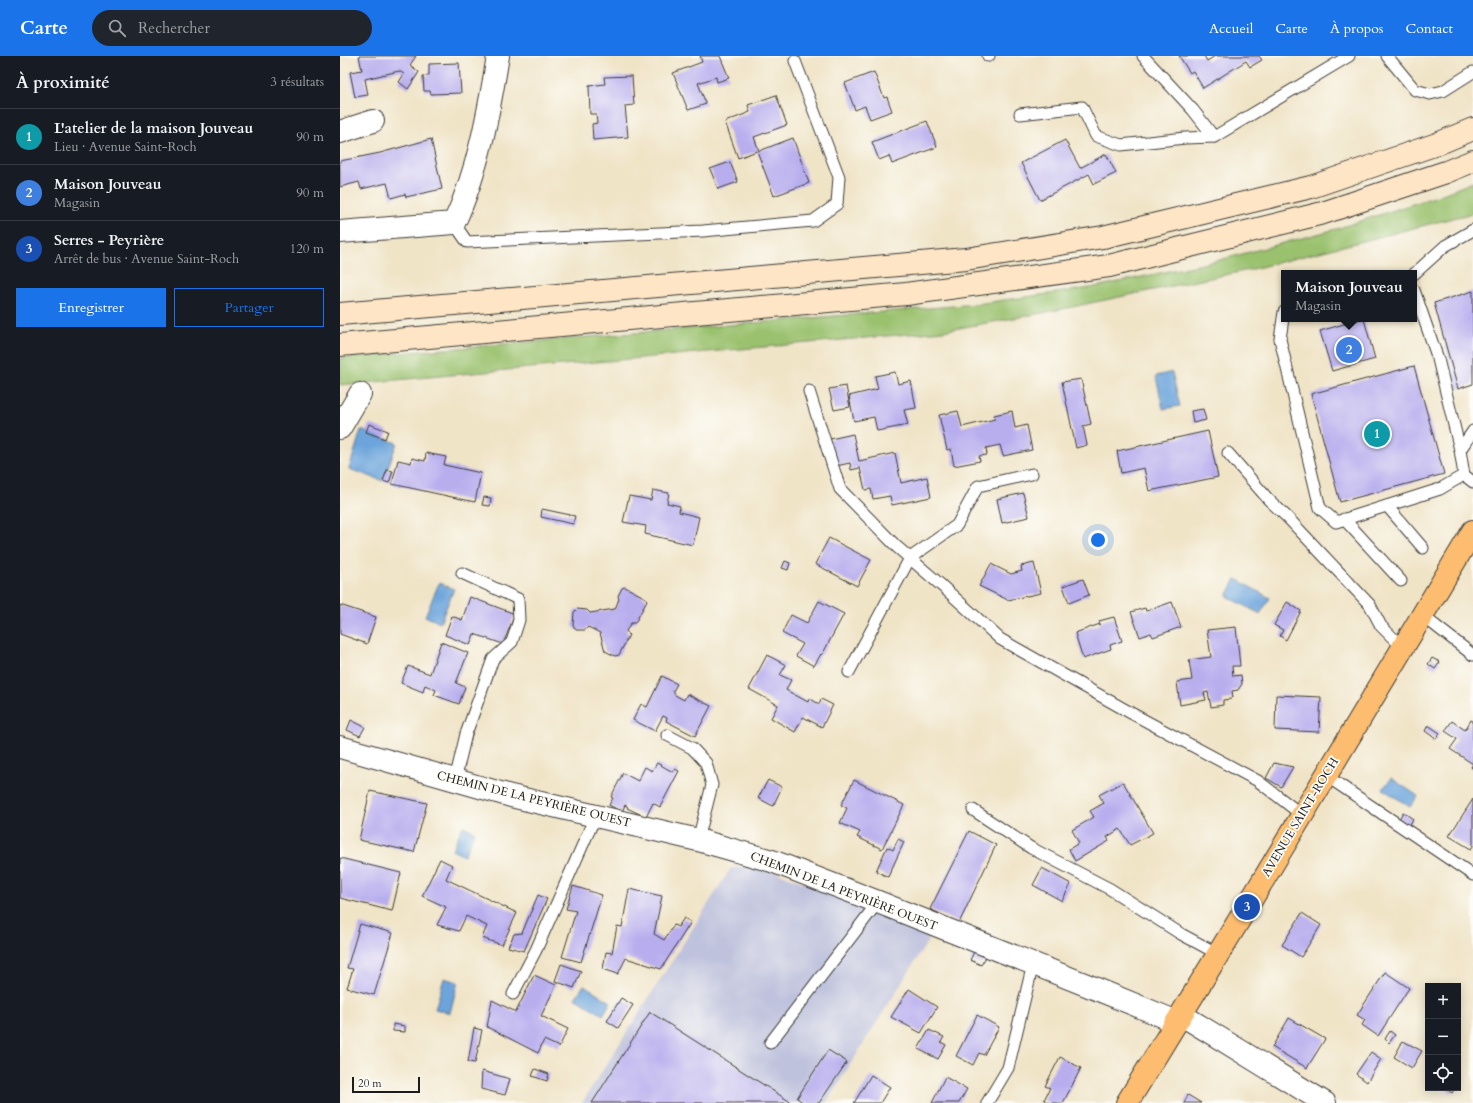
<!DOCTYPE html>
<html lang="fr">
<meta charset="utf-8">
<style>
body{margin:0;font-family:Cardo,serif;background:#20242c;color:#f1f3f6}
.controls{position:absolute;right:12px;bottom:12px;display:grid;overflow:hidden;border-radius:0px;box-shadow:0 2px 10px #0003}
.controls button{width:36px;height:36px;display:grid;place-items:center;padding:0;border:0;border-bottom:1px solid #363941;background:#171b24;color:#f1f3f6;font:20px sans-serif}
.scale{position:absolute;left:12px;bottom:10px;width:68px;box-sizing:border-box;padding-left:4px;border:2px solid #1c1c1c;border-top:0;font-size:11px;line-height:14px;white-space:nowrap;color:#1c1c1c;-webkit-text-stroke:3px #fdfcf7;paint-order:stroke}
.you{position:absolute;left:758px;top:484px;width:14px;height:14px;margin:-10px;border:3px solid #fff;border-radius:50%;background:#1a73e8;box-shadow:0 0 0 6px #1a73e833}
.badge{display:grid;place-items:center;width:26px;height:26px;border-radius:50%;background:#1a73e8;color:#fff;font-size:13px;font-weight:700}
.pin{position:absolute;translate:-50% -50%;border:2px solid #fff;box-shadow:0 1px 4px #0006}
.popup{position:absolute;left:941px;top:214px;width:136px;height:52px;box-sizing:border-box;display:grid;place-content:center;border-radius:0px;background:#171b24;filter:drop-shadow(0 1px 3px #0005);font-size:13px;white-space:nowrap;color:#9ea1a6}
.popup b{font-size:15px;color:#f1f3f6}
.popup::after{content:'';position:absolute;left:50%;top:100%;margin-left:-8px;border:8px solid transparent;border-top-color:#171b24}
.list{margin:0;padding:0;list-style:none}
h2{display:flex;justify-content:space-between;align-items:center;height:52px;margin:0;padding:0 16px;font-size:17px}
h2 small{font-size:13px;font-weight:400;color:#9ea1a6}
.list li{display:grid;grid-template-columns:26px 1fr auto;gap:12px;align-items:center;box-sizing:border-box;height:56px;padding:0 16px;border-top:1px solid #363941}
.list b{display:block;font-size:15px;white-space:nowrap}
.list p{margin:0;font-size:13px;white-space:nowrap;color:#9ea1a6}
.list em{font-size:13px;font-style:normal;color:#9ea1a6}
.actions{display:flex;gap:8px;padding:12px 16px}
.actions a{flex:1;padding:9px 0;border:1px solid #1a73e8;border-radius:0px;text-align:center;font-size:14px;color:#1a73e8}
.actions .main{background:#1a73e8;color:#fff}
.icon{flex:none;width:22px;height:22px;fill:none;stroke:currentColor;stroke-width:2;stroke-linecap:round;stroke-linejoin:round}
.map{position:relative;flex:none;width:1133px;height:1047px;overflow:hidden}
header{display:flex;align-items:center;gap:24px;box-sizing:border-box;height:56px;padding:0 20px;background:#1a73e8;color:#fff}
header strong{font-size:19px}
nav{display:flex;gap:22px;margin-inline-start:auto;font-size:14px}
.search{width:280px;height:36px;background:#20242c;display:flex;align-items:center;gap:10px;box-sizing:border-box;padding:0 14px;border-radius:22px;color:#9ea1a6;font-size:15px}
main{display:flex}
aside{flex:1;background:#171b24}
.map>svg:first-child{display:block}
</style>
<header>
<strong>Carte</strong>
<div class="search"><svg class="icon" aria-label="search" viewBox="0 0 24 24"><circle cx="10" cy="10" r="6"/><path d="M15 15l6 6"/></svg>Rechercher</div>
<nav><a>Accueil</a><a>Carte</a><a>À propos</a><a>Contact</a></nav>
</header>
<main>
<aside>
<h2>À proximité<small>3 résultats</small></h2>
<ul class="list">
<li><span class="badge" style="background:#0f9aa8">1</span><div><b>L'atelier de la maison Jouveau</b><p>Lieu · Avenue Saint-Roch</p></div><em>90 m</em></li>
<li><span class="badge" style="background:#3f7fe0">2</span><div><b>Maison Jouveau</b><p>Magasin</p></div><em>90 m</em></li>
<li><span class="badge" style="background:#1a4fb4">3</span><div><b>Serres - Peyrière</b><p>Arrêt de bus · Avenue Saint-Roch</p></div><em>120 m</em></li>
</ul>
<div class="actions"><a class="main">Enregistrer</a><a>Partager</a></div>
</aside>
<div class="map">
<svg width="1133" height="1047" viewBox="0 0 1133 1047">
<rect width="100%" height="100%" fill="#fdfcf7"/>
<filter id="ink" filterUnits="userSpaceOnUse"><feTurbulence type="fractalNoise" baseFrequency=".025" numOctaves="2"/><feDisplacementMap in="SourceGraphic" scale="8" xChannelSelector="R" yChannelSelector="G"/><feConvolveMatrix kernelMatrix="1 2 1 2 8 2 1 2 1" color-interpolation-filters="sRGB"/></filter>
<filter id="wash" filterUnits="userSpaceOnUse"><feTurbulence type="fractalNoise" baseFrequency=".012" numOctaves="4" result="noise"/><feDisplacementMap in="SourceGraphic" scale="16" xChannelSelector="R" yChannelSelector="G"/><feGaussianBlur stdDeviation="0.9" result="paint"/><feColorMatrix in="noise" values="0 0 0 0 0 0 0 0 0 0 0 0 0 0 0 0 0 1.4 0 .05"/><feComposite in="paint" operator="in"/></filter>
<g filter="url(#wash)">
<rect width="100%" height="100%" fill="#f0e4c7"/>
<!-- industrial -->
<path fill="#bfc2dd" d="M419 810 595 874 486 1047H242L391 812Z"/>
<!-- green -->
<path fill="#9ac16d" stroke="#5b6e44" d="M1133 126V157L909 214 708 256 603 275 0 329V302L636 248 750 232 872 206 996 173 1100 139Z"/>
<!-- water -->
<g fill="#6ca4db" stroke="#44607c">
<path d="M832 316 840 350 823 353 816 320Z"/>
<path d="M21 374 57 387 43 425 9 413Z"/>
<path d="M896 523 930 542 920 558 887 540Z"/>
<path d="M99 527 114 533 100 567 85 560Z"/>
<path d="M1051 722 1078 740 1070 751 1043 733Z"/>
<path d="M123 770 135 776 124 800 112 794Z"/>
<path d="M104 922 118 926 110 957 95 953Z"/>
<path d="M244 929 271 946 263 959 235 942Z"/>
</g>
<g id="blocks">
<!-- building -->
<g fill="#b8aeee">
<path d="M19 0H76L70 9 79 16 68 33 59 26 64 18 59 15 25 23 28 39 15 41 10 16 22 14Z"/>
<path d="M360 0H380L389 22 377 26 376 21 358 27 366 48 348 54 333 17 362 6Z"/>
<path d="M839 0H864L867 5 875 0H919L922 4 910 11 906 5 863 32 853 15 850 17Z"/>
<path d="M119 7 121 37 91 38 90 35H84L83 20 89 19V8Z"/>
<path d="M534 16 544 42 547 41 552 55 530 63 525 50 515 54 505 27Z"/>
<path d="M292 20 294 49 285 50 288 81 253 84 252 68 257 67 256 58H250L249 30 265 28 264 21Z"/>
<path d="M436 39 447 69 414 81 419 95 453 82 469 127 434 140 417 95 398 102 385 66 410 56 408 49Z"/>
<path d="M587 65 597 91 552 108 549 100 539 104 532 86Z"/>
<path d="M91 83 102 133 66 141 65 138 51 142 47 127 21 133 19 126 0 131V105L40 97Z"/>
<path d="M725 84 740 112 766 98 776 117 754 128 749 118 700 144 681 107Z"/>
<path d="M390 106 398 126 378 133 370 113Z"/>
<path d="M1133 235V328L1118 333 1094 247Z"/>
<path d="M1021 263H1024L1035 303 992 315 980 275Z"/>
<path d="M1074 310 1104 418 1000 446 971 338Z"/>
<path d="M555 316 558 328 571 325 576 352 564 354 568 369 537 375 534 361 514 365 509 340 538 333 535 320Z"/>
<path d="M741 323 751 368 743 370 747 389 736 392 722 326Z"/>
<path d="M506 330 510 351 494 354 489 333Z"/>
<path d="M863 353 866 364 853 367 851 355Z"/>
<path d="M618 355 622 371 655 363 654 359 672 355 675 372 687 369 692 394 663 400 660 389 646 392 647 399 639 400 640 405 614 410 611 393 607 394 599 359Z"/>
<path d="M29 368 48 375 45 383 26 376Z"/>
<path d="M868 375 878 421 809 435 804 412 781 417 777 395Z"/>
<path d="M513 378 519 405 555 397 561 427 587 421 591 441 552 449 550 440 533 443 531 433 525 434 520 412 511 414 510 407 496 410 486 384Z"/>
<path d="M86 397 106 401 104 409 141 417 135 446 52 428 58 404 71 407 72 402 85 405Z"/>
<path d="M47 414 53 415 49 427 43 425Z"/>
<path d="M313 434 329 437 327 447 340 450 339 456 359 461 353 489 305 478 306 470 283 466 289 440 311 444Z"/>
<path d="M683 437 689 461 662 467 657 443Z"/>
<path d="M144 441 151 442 150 450 142 449Z"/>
<path d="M202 453 235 460 233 468 201 461Z"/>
<path d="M489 482 531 504 517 530 475 508Z"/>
<path d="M445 505 450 507 448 514 442 512Z"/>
<path d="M694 507 701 537 668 544 639 530 651 508 671 518 682 515 681 510Z"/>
<path d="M743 523 749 539 729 547 723 530Z"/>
<path d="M285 531 306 542 307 545 295 567H291L286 575 289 579 279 599 275 600 265 595 260 577 248 571 245 574H236L233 570 234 556 237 553 247 554 250 557 275 553 279 543 278 540 282 532Z"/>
<path d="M130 541 175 558 163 588 134 578 130 589 105 579 112 560 122 564Z"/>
<path d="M479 545 504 558 482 599 481 598 474 610 456 600 463 588 442 577 451 559 467 567Z"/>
<path d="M832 546 841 571 813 581 811 577 800 581 791 556 805 552 806 555Z"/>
<path d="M947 546 961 555 946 584 940 580 943 574 934 569Z"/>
<path d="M0 549 36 561 27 588 0 578Z"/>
<path d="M774 561 782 585 770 589 771 593 743 603 735 577 760 568 759 565Z"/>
<path d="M896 571 900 610H892L893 620 901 619 902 628 898 634 892 635 893 641 891 643 883 644V649L871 651 868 636 864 637 866 644 840 649 837 626 852 624 849 604 871 601 867 574Z"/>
<path d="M101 586 128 597 116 627 125 631 119 648 94 639 96 634 85 629 83 636 61 627 68 610 90 618Z"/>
<path d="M427 599 446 609 440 619 451 624 446 634 468 646 469 642 479 648 481 643 493 649 482 671 463 661 455 676 431 662 438 649 409 633Z"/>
<path d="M1092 602 1100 606 1095 613 1088 608Z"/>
<path d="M322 620 337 628 333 635 335 639 344 644 347 638 371 650 355 680 326 665 327 662 323 660 315 675 293 664 301 648 307 651Z"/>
<path d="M936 639 981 641 979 676 935 674Z"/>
<path d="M11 664 25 671 20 680 7 674Z"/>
<path d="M1131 664 1133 665V713L1131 711 1133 708 1110 693 1117 683 1105 675 1112 665 1125 674Z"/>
<path d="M1088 669 1100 677 1096 683 1085 675Z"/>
<path d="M317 707 333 716 335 713 339 715 320 751 313 747 306 761 287 752 288 751 285 749 282 756 269 749 273 742 271 741 283 717 298 725 305 711 312 715Z"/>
<path d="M934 707 953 711 941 731 926 722Z"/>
<path d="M428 724 442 731 433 750 418 742Z"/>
<path d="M514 724 564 749 542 793 517 781 520 776 500 767 507 752 501 749Z"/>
<path d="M783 726 813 777 790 789 780 773 767 781 769 785 735 805 729 793 739 787 732 774 754 761 750 755 764 747 759 739Z"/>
<path d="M30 735 87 747 74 796 19 784Z"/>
<path d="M1133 743V790L1131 793 1109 780Z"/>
<path d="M1063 756 1073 763 1069 770 1059 763Z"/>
<path d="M629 775 656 789 619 867 590 853Z"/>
<path d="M558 783 564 786 548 821 536 815 547 791 553 794Z"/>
<path d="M0 802 61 817 52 855 0 842Z"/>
<path d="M100 803 112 809 106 823 177 857 162 889 142 882 147 870 126 860 119 875 97 869 106 851 82 840Z"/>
<path d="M702 812 731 828 722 845 693 829Z"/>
<path d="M233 830 262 839 241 906 222 901 236 855 226 853Z"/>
<path d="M289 833 322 840 314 878 324 884 334 869 338 871 344 862 351 866 321 913 286 902 278 918 263 913 266 896 272 897 277 870 282 871Z"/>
<path d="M198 839 207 843 184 895 168 891 174 878 182 877Z"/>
<path d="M962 857 981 869 961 901 942 889Z"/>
<path d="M20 868 53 877 34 939 7 932 13 913 7 912Z"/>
<path d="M634 896 646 901 641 909 630 904Z"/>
<path d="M221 908 241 915 234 932 215 925Z"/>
<path d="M1045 916 1069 932 1038 980 1022 969 1025 964 1017 959Z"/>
<path d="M194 919 216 929 201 960 228 973 219 991 204 984 198 997 147 971 152 944 176 956Z"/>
<path d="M569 933 597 951 581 977 551 961Z"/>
<path d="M281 942 293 949 278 972 267 965Z"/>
<path d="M310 956 452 1047H252Z"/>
<path d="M637 959 659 971 644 999 639 997 633 1009 616 1000Z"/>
<path d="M949 962 985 983 967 1012 932 991Z"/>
<path d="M53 968 65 970V976L53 975Z"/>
<path d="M134 972 142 974 135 1007 128 1006Z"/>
<path d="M589 974 604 981 601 986 606 989 598 1003 578 993Z"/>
<path d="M1050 975 1055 979 1049 987 1045 983Z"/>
<path d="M1063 985 1082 995 1072 1012 1054 1001Z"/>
<path d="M488 994 507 1006 479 1047H464L457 1042Z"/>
<path d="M1031 996 1041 1003 1027 1026 1016 1018Z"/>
<path d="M720 1001 741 1012 723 1047H710L704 1044 710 1032 705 1030Z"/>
<path d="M195 1013 209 1018 207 1025 192 1020Z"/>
<path d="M142 1015 170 1023 165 1039 141 1033Z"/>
<path d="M531 1019 550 1031 540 1047H514Z"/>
<path d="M605 1021 627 1033 619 1047H592Z"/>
<path d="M1105 1032H1115L1112 1037Z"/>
<path d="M848 1039 861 1047H844Z"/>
</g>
</g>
</g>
<g filter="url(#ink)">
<use href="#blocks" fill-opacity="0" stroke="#3c3a36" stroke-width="1"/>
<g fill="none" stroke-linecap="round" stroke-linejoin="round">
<defs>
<g id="lane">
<path d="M648 0H649"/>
<path d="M803 0 853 54 874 81"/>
<path d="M1047 0 1075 34 1090 38 1103 35 1133 16"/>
<path d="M680 58 742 51 756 80 781 89 845 82 874 81 1009 0"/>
<path d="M114 167 127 186 363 175 473 165 497 148 499 121 455 5"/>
<path d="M1074 218 1105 190 1133 174"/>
<path d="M1074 234 1098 303 1120 394"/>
<path d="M944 256 940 283 980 452 996 466 1100 433 1124 419"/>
<path d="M469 335 500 433 557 491 602 530 660 583 791 657 918 725 962 759"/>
<path d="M1133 375 1120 394 1124 419 1133 426"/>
<path d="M888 397 928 443 948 462 1030 549 1041 570 1063 592"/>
<path d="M1047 450 1083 492"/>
<path d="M1004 463 1061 525"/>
<path d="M1083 560 1133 599"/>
<path d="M509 616 570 502 617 469 638 430 692 418"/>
<path d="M327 679 352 692 366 707 372 729 358 784"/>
<path d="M985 719 1133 819"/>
<path d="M115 724 126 678 153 603 172 586 179 564 178 543 122 517"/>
<path d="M633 754 691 792 770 833 841 878 878 898"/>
<path d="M173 938 196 894 256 759"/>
<path d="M430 987 538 846"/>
<path d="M647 1047 668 1012 693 908"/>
</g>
<g id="street">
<path d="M0 76 33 65"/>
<path d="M0 176 114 167C138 116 149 55 158 0"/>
<path d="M0 372 20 338"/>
<path d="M0 691 171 740 358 784 432 805 538 846 754 932 837 966"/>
<path d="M840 960 850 964 985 1047"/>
</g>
<g id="secondary">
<path d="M0 258 626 203 763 181 971 131 1097 88 1133 73"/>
<path d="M0 289 566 238 769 210 983 157 1106 116 1133 105"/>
</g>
<path id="primary" d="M787 1047 907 851 1133 475"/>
</defs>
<!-- lane casing -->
<use href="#lane" stroke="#3c3a36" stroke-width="13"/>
<!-- street casing -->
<use href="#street" stroke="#3c3a36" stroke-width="24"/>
<!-- secondary casing -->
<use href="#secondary" stroke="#3c3a36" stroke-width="24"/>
<!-- primary casing -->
<use href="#primary" stroke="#3c3a36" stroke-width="24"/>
<!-- lane -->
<use href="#lane" stroke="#fff" stroke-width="11"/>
<!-- street -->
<use href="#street" stroke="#fff" stroke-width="22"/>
<!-- secondary -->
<use href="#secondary" stroke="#fee5c5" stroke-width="22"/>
<!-- primary -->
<use href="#primary" stroke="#fcbd6f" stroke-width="22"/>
</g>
</g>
<g text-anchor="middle" stroke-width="3.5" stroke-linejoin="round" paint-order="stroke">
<!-- street labels -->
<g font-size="12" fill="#1c1c1c" stroke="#fdfcf7">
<text transform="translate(194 743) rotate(14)" y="4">CHEMIN DE LA PEYRIÈRE OUEST</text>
<text transform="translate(960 761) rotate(-59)" y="4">AVENUE SAINT-ROCH</text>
<text transform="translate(504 835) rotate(21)" y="4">CHEMIN DE LA PEYRIÈRE OUEST</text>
</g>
</g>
</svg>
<div class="controls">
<button>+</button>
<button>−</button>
<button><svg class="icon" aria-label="locate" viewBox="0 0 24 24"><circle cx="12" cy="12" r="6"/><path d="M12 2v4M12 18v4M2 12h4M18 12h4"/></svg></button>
</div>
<div class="scale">20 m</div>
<div class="you"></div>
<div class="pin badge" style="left:1037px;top:378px;background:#0f9aa8">1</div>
<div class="pin badge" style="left:1009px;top:294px;background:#3f7fe0">2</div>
<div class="popup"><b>Maison Jouveau</b>Magasin</div>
<div class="pin badge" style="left:907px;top:851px;background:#1a4fb4">3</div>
</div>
</main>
